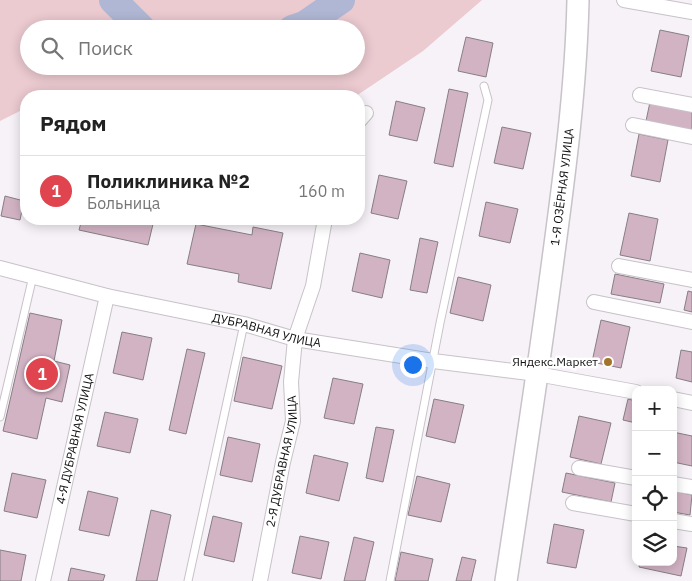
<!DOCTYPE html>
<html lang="ru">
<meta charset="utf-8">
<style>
body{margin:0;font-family:"IBM Plex Sans",sans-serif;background:#f2f2f2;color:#222}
.controls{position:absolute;right:15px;bottom:15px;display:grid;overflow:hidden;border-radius:10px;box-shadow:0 2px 12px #0003}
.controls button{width:45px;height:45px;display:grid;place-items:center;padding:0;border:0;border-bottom:1px solid #e0e0e0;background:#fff;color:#222;font:25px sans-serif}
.you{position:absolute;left:412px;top:364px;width:18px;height:18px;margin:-12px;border:4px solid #fff;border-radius:50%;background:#1a73e8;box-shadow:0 0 0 8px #1a73e833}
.badge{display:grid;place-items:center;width:32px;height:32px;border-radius:50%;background:#2563eb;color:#fff;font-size:16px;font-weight:700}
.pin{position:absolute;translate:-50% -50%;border:2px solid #fff;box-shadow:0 1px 5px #0006}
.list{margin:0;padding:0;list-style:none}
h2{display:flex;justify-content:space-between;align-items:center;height:65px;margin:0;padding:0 20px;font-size:21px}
h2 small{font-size:16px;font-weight:400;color:#767676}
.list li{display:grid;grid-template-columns:32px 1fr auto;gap:15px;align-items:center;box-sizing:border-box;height:70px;padding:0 20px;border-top:1px solid #e0e0e0}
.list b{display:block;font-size:19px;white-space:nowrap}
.list p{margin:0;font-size:16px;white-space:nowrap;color:#767676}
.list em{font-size:16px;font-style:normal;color:#767676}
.icon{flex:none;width:28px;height:28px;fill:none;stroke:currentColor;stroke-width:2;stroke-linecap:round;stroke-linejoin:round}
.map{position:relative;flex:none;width:692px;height:581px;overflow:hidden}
.search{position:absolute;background:#fff;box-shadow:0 2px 12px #0003;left:20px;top:20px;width:345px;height:55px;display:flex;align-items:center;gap:12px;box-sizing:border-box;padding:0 18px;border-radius:28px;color:#767676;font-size:19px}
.panel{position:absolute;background:#fff;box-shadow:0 2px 12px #0003;left:20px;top:90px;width:345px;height:135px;border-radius:20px}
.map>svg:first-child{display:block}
</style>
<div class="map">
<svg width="692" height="581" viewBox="0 0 692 581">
<rect width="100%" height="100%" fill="#f7f1f8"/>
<!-- green -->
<path fill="#ebcad0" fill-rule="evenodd" d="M0 0H482L423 51 356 96H26V108L0 121ZM29 29H356V66H29Z"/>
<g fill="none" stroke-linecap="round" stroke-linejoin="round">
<!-- river -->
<g stroke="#b0b7d4" stroke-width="28">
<path d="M113 0 142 29"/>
<path d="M292 29 304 25 341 0"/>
</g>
</g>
<!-- building -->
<g fill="#d2b3c4" stroke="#867f83">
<path d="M660 30 689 36 681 77 651 71Z"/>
<path d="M466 37 493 43 486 77 458 71Z"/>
<path d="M449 89 468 93 453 167 434 163Z"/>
<path d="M396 101 425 108 417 141 389 135Z"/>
<path d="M650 102 692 110V130L646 121Z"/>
<path d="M502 127 531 133 523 169 494 163Z"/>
<path d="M639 134 668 140 660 182 631 176Z"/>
<path d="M379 175 407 181 398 219 371 213Z"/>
<path d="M5 196 24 201 20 220 1 216Z"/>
<path d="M486 202 518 209 510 243 479 236Z"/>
<path d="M629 213 658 219 650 261 620 255Z"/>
<path d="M82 219H111L127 222V219L154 220 148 245 79 230Z"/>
<path d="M196 224 252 235 253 227 283 233 271 289 238 282 239 274 187 264Z"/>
<path d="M420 238 438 242 427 293 410 290Z"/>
<path d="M360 253 390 260 382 298 352 291Z"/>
<path d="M615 274 664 284 660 303 611 294Z"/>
<path d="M458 277 491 285 483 321 450 313Z"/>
<path d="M688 291 692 292V312L684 310Z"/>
<path d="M30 313 62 320 54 361 70 365 62 402 46 398 37 439 3 431Z"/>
<path d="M601 320 630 327 621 368 592 362Z"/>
<path d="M122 332 152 338 143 380 113 373Z"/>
<path d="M187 349 205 353 186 434 169 430Z"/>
<path d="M681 350 692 352V382L676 378Z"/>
<path d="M243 357 282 366 272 409 234 401Z"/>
<path d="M333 378 363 384 354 424 324 418Z"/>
<path d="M434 399 464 405 455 443 426 436Z"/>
<path d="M628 399 636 401V423L623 420Z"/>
<path d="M105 412 138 419 130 453 97 446Z"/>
<path d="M579 416 611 423 601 464 570 457Z"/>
<path d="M376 427 394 430 383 482 366 478Z"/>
<path d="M673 432 692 436V466L673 462Z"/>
<path d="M228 437 260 444 252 482 220 475Z"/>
<path d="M314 455 348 463 339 501 306 493Z"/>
<path d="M12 473 46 480 37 518 4 511Z"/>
<path d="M566 473 615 483 611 502 562 492Z"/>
<path d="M417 476 450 484 441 522 408 515Z"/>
<path d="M88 491 118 498 109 536 79 530Z"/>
<path d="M673 491 692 495 690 515 673 512Z"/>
<path d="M151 510 171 515 157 581H136Z"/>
<path d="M213 516 242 523 234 562 204 555Z"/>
<path d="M554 524 584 530 576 568 547 563Z"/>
<path d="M300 536 329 542 321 579 292 573Z"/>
<path d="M354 537 374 542 365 581H344Z"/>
<path d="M673 546 687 548 681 576 639 567 640 562H673Z"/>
<path d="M0 550 26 555 21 581H0Z"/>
<path d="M401 552 433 559 428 581H395Z"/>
<path d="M462 557 476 560 471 581H456Z"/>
<path d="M71 568 105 575 103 581H68Z"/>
</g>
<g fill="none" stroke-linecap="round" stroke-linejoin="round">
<defs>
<g id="lane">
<path d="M0 417 33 276"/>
<path d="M188 581 244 324"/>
<path d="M390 581 440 323 488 100 484 86"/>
</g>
<g id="street">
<path d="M624 0 692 12"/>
<path d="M640 95 692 105"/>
<path d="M359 121 366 113"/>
<path d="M633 125 692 137"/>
<path d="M619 266 692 280"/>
<path id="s1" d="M0 268 107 296 244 324 295 339 433 361 537 374 636 392"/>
<path d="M594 302 692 322"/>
<path d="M673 399 692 403"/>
<path d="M579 468 636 478"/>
<path d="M673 484 692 487"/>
<path d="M573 503 636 514"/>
<path d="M673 521 692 524"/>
<path id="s2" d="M43 581 107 296"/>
<path id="s3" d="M260 581 283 462 293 421 291 382 295 339 313 286 325 219"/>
</g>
<g id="primary">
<path id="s4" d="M506 581C522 476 538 372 552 267 564 178 576 90 578 0"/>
</g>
</defs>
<!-- lane casing -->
<use href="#lane" stroke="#c8c2c9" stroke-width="9"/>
<!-- street casing -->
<use href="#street" stroke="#c8c2c9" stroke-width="16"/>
<!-- primary casing -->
<use href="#primary" stroke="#c8c2c9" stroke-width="24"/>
<!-- lane -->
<use href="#lane" stroke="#fff" stroke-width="7"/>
<!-- street -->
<use href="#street" stroke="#fff" stroke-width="14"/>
<!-- primary -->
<use href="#primary" stroke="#fff" stroke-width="21"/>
</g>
<!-- markers -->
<circle fill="#a47529" stroke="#fff" stroke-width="2" cx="608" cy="362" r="5"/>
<g text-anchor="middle" stroke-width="5" stroke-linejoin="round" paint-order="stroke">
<!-- street labels -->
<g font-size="12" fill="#121013" stroke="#fff">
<text dy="4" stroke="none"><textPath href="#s4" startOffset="398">1-Я ОЗЁРНАЯ УЛИЦА</textPath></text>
<text dy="4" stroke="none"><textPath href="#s1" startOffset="274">ДУБРАВНАЯ УЛИЦА</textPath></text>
<text dy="4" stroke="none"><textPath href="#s2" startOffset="146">4-Я ДУБРАВНАЯ УЛИЦА</textPath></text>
<text dy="4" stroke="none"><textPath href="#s3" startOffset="122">2-Я ДУБРАВНАЯ УЛИЦА</textPath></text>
</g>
<!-- poi labels -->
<g font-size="12" fill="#121013" stroke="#fff" text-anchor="end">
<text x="598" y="366">Яндекс.Маркет</text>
</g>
</g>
</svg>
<div class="controls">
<button>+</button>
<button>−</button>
<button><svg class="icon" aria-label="locate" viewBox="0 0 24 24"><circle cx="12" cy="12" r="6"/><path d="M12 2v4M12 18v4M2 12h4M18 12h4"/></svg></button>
<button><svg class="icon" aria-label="layers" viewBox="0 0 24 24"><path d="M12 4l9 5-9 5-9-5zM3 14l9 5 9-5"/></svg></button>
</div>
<div class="you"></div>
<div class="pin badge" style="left:42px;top:374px;background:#e0444e">1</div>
<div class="search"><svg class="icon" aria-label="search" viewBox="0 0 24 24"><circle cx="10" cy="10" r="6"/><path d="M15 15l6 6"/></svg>Поиск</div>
<section class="panel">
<h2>Рядом<small></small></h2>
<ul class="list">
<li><span class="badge" style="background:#e0444e">1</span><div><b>Поликлиника №2</b><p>Больница</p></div><em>160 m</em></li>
</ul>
</section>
</div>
